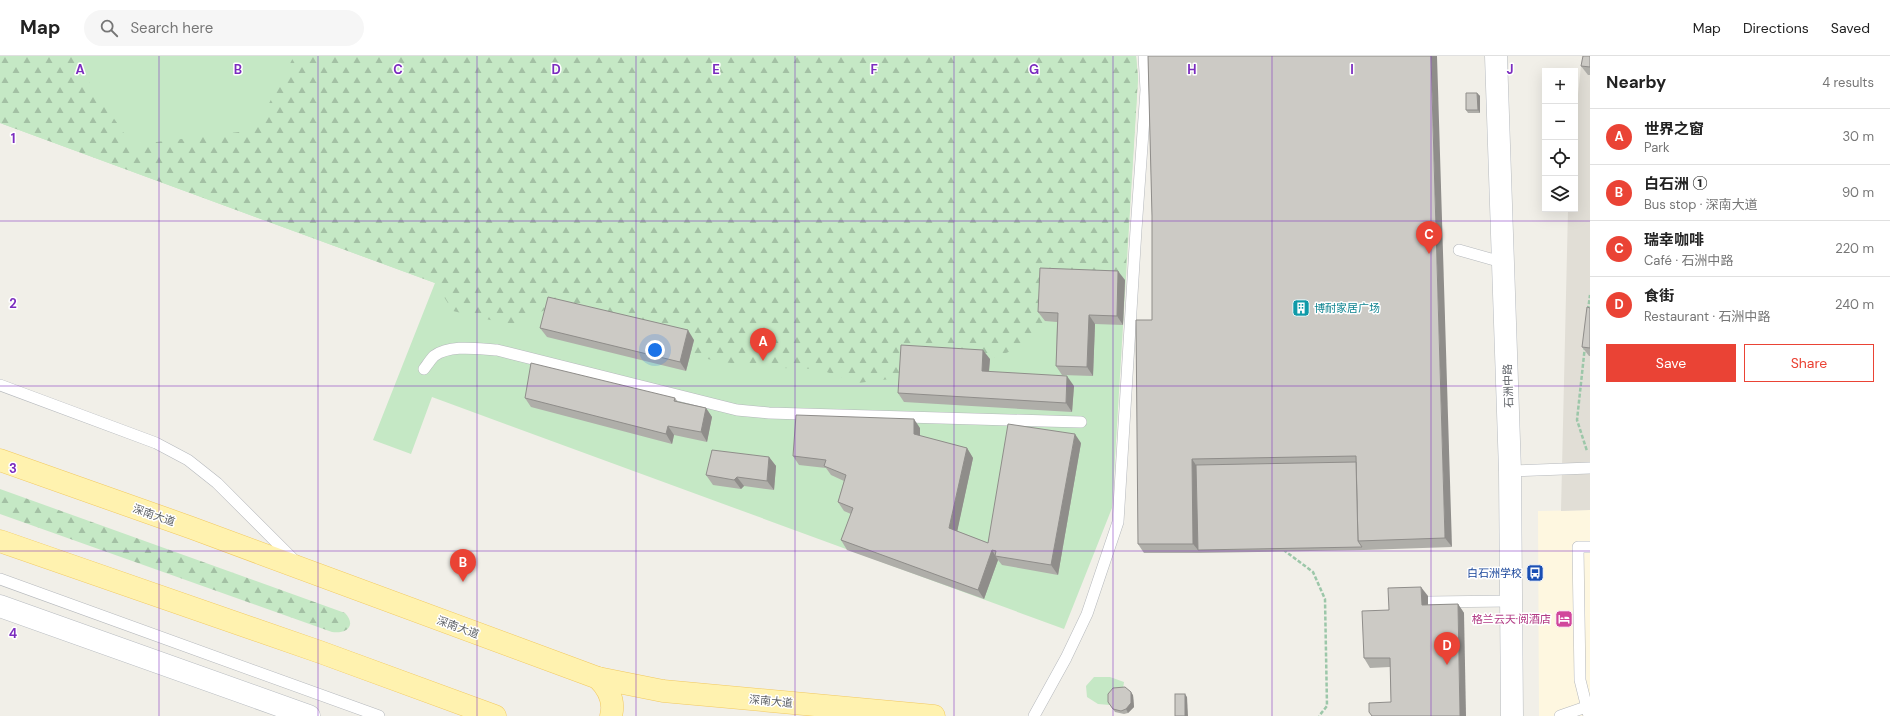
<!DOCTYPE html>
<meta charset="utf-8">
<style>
body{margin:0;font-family:"DM Sans","Noto Sans SC",sans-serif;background:#f6f6f6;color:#222}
.controls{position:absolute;right:12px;top:12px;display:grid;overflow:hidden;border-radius:0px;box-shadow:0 4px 16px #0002}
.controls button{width:36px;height:36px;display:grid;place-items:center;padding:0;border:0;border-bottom:1px solid #e0e0e0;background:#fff;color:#222;font:20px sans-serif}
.you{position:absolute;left:655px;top:294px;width:14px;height:14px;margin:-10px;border:3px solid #fff;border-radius:50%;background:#1a73e8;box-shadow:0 0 0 6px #1a73e833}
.badge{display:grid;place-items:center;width:26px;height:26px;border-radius:50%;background:#ea4335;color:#fff;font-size:13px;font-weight:700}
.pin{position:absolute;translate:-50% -33px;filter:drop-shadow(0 1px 2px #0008)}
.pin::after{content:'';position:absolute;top:21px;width:14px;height:12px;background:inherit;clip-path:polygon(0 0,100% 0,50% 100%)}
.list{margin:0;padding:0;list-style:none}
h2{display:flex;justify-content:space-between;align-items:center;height:52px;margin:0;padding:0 16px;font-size:17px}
h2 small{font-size:13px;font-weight:400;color:#767676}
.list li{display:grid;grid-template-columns:26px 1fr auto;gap:12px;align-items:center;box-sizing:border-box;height:56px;padding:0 16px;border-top:1px solid #e0e0e0}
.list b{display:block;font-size:15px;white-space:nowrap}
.list p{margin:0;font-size:13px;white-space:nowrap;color:#767676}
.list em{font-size:13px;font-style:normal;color:#767676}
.actions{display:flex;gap:8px;padding:12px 16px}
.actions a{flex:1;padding:9px 0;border:1px solid #ea4335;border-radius:0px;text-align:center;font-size:14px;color:#ea4335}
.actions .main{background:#ea4335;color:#fff}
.icon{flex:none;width:22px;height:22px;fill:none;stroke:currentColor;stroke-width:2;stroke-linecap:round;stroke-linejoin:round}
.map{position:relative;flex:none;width:1590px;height:660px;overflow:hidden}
header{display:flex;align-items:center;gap:24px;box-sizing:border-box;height:56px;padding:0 20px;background:#fff;border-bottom:1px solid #e0e0e0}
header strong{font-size:19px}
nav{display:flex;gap:22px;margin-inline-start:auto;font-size:14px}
.search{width:280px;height:36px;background:#f6f6f6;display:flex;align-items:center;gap:10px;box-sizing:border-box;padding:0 14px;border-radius:22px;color:#767676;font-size:15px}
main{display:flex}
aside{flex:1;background:#fff}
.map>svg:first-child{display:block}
</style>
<header>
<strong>Map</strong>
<div class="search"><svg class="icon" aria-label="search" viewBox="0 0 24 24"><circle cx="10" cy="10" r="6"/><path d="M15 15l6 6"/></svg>Search here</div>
<nav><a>Map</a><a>Directions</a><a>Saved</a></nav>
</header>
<main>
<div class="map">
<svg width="1590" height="660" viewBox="0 0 1590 660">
<defs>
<pattern id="forest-firs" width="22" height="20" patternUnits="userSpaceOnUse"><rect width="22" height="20" fill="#c5e8c5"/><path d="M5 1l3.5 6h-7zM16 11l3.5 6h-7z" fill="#a3c0a4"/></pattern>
</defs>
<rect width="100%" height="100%" fill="#f1efe8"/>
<!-- commercial -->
<path fill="#fef7e0" d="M1590 454V660H1539L1538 455Z"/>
<!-- education -->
<path fill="#e1ded6" d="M1582 0H1590V454L1561 455 1568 153H1575V67Z"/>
<!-- green -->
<g fill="#c5e8c5">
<path d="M0 0H1136L1138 22 1112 452 1064 573 432 341 411 398 373 384 435 227 0 67Z"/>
<path d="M1094 621H1110L1124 626 1123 633 1110 645V649L1098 648 1087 641 1086 630Z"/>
</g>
<!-- forest -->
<g fill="url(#forest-firs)">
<path d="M0 0H83V17L132 89 255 74 294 0H1136L1138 22 1125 224 1047 221 1045 265 1027 289 990 303 908 298 906 321 858 327 818 313 781 312 721 306 690 299 694 284 554 250 511 269 453 255 435 227 0 67Z"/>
<path d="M0 433 345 557C357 570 346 578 332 576L0 458Z"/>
</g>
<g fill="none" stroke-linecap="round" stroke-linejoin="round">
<defs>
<g id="lane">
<path d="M1459 194 1505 207"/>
<path d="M424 313C427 309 431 303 434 300 451 288 478 293 497 294L737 354 769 357 1081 366"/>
<path d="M0 329 156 387 188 404 217 427 295 505"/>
<path d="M1510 415 1590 412"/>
<path d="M0 523 379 660"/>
<path d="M1428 546 1511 545"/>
<path d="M1034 660 1066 602 1087 558 1118 466 1136 174 1146 34 1144 0"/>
<path d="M1560 660 1586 651 1590 653"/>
<path d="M1589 660 1580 624 1578 491H1590"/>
</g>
<g id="secondary">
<path d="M1496 0 1510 415 1512 660"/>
<path d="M0 550 309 660"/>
</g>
<g id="primary">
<path d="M0 404 192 472 598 622 663 635 934 660"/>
<path d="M0 485 320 596 495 660"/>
<path d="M598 622C609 633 615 645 611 660"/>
</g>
</defs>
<!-- lane casing -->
<use href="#lane" stroke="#b5b8bc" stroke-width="12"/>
<!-- secondary casing -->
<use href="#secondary" stroke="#b6babf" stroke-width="23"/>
<!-- primary casing -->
<use href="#primary" stroke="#f2c960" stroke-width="23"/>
<!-- path -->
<g stroke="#9cc7a9" stroke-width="2.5" stroke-dasharray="4 2" stroke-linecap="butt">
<path d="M1588 254 1590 239"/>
<path d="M1585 290 1577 364 1587 395"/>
<path d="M1285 493V495L1313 516 1325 543 1327 650 1319 660"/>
</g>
<!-- lane -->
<use href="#lane" stroke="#fff" stroke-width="11"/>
<!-- secondary -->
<use href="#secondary" stroke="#fff" stroke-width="22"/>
<!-- primary -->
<use href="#primary" stroke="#fff2af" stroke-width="22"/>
</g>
<!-- wall -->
<g fill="#afaea9">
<path d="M1148 0 1452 491 1364 494 1200 497H1144L1138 488 1152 264V160Z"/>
<path d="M1590 0V19H1588L1581 10Z"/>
<path d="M1477 37 1480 40V57H1468L1466 54Z"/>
<path d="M1125 224 1123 269 1095 268 1093 320 1062 319 1056 310 1057 266 1045 265 1038 256Z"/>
<path d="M1590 252V300H1589L1582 291Z"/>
<path d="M540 272 694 284 686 315 547 281Z"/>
<path d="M990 303 989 316 1074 330 1072 356 904 346 898 337Z"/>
<path d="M525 342H675L678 346 706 352 712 361 707 386 674 379 672 388 531 351Z"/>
<path d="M920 372V380L967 392 973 402 957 475 988 487 1081 387 1058 519 1002 509 998 504 984 543 847 494 841 484 851 458 844 455 838 446 844 425 831 419 826 412 799 409 793 400Z"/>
<path d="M769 401 776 410 774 434 744 430 741 433 713 429 706 419Z"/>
<path d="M1428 540V549L1458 548 1464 557 1391 646 1390 611 1370 612 1364 602 1389 554Z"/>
<path d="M1133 639 1134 651 1128 657 1124 658 1115 656 1108 646Z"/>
</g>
<!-- shaded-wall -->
<g fill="#8f8d8a">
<path d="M1431 0H1437L1452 491 1445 482Z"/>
<path d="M1477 37 1480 40V57L1478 54Z"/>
<path d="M1118 215 1125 224 1123 269 1117 260Z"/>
<path d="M1089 259 1095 268 1093 320 1087 311Z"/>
<path d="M688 274 694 284 686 315 680 306Z"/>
<path d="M983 294 990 303 988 324 982 315Z"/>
<path d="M1067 320 1074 330 1072 356 1066 347Z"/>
<path d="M706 352 712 361 707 386 701 376Z"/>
<path d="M914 363 920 372V387L914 378Z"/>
<path d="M668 370 674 379 672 388 666 378Z"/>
<path d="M1075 378 1081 387 1058 519 1051 509Z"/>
<path d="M967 392 973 402 956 481 949 472Z"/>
<path d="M769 401 776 410 774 434 767 425Z"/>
<path d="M1192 403 1198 412V494L1193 488Z"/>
<path d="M737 421 744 430 741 433 734 424Z"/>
<path d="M992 494 998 504 984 543 978 534Z"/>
<path d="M1421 531 1428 540V558L1422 549Z"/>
<path d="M1458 548 1464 557 1466 660H1460Z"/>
<path d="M1131 636 1133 639 1134 651 1128 657 1126 653Z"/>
<path d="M1185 638 1187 641 1188 660H1185Z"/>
</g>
<!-- building -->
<g fill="#cccac5" stroke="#8f8d8a">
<path d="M1148 0H1431L1445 482 1358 485 1356 400 1192 403 1193 488H1138L1136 264H1152V160Z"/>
<path d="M1583 0H1590V11L1581 10Z"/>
<path d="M1466 37H1477L1478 54H1466Z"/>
<path d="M1040 212 1118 215 1117 260 1089 259 1087 311 1056 310 1058 257 1038 256Z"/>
<path d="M548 241 688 274 680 306 540 272Z"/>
<path d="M1587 251 1590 252V292L1582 291Z"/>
<path d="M901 289 983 294 982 315 1067 320 1066 347 898 337Z"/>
<path d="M531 307 675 342 674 345 706 352 701 376 668 370 666 378 525 342Z"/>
<path d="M796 359 914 363V378L967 392 949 472 988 487 1008 368 1075 378 1051 509 995 500 996 495 992 494 978 534 841 484 853 452 838 446 846 419 824 410 826 404 793 400Z"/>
<path d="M712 394 769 401 767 425 737 421 734 424 706 419Z"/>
<path d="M1356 406 1358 485 1362 491 1198 494 1196 409Z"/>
<path d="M1421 531 1422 549 1458 548 1460 660H1372L1369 656V647L1391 646 1390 602H1364L1362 555 1389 554 1388 532Z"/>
<path d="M1125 631 1131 636V647L1126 653 1121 655 1113 653 1108 646V638L1113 632Z"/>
<rect x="1175" y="638" width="10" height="22"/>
</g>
<!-- grid -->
<path fill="none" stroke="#7b2cbf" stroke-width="1" stroke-opacity="0.55" d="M159 0V660M318 0V660M477 0V660M636 0V660M795 0V660M954 0V660M1113 0V660M1272 0V660M1431 0V660M0 165H1590M0 330H1590M0 495H1590"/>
<!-- icons -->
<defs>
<symbol id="building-square" viewBox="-11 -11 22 22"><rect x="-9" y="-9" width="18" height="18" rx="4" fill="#0f9aa8" stroke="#fff"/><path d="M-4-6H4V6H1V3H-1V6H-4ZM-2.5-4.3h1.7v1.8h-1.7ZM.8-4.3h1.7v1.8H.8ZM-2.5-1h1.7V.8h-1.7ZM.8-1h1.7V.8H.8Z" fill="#fff"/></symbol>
<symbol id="bus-square" viewBox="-11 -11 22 22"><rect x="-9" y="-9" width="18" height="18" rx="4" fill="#1a4fb4" stroke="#fff"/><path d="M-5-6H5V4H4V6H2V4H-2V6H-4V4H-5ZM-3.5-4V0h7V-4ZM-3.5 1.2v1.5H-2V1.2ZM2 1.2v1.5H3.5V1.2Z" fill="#fff"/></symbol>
<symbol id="hotel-square" viewBox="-11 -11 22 22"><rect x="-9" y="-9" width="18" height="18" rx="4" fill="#d1479c" stroke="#fff"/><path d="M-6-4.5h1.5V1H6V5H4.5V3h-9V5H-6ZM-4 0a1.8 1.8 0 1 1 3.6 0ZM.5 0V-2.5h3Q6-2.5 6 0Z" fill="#fff"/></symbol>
</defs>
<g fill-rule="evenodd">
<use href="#building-square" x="1291" y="242" width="20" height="20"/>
<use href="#bus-square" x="1525" y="507" width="20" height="20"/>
<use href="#hotel-square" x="1554" y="553" width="20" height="20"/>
</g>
<g text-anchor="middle" stroke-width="3" stroke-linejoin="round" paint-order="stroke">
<!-- culture labels -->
<g font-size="11" fill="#0d838f" stroke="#fff" text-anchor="start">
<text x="1314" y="256">博耐家居广场</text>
</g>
<!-- street labels -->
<g font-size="11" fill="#5f6368" stroke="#fff">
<text transform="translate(1508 330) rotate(-92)" y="4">石洲中路</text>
<text transform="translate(154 459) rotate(19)" y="4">深南大道</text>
<text transform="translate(458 571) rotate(20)" y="4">深南大道</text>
<text transform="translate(771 645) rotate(5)" y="4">深南大道</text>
</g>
<!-- transit labels -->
<g font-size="11" fill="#164399" stroke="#fff" text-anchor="end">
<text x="1522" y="521">白石洲学校</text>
</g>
<!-- hotel labels -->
<g font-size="11" fill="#b23c85" stroke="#fff" text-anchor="end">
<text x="1551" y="567">格兰云天·阅酒店</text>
</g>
</g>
<g font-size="13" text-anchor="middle" font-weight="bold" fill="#7b2cbf" stroke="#fff" stroke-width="3" stroke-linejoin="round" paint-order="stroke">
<text x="80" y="18">A</text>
<text x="238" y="18">B</text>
<text x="398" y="18">C</text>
<text x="556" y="18">D</text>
<text x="716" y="18">E</text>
<text x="874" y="18">F</text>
<text x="1034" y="18">G</text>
<text x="1192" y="18">H</text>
<text x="1352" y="18">I</text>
<text x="1510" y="18">J</text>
<text x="13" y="87">1</text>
<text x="13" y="252">2</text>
<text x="13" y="417">3</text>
<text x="13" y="582">4</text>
</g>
</svg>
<div class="controls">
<button>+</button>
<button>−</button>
<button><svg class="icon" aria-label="locate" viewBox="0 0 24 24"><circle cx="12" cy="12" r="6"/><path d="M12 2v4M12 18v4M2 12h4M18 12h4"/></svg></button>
<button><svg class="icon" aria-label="layers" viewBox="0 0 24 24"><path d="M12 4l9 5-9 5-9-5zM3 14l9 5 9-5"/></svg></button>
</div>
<div class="you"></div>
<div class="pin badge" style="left:763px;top:305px">A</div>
<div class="pin badge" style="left:463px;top:526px">B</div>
<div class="pin badge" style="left:1429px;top:198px">C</div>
<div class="pin badge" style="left:1447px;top:609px">D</div>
</div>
<aside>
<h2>Nearby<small>4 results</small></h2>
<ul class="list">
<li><span class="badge">A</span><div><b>世界之窗</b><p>Park</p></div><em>30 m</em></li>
<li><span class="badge">B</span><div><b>白石洲 ①</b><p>Bus stop · 深南大道</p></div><em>90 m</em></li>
<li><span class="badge">C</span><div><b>瑞幸咖啡</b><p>Café · 石洲中路</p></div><em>220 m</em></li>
<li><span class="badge">D</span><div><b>食街</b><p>Restaurant · 石洲中路</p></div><em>240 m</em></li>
</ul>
<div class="actions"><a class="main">Save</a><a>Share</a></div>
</aside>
</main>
